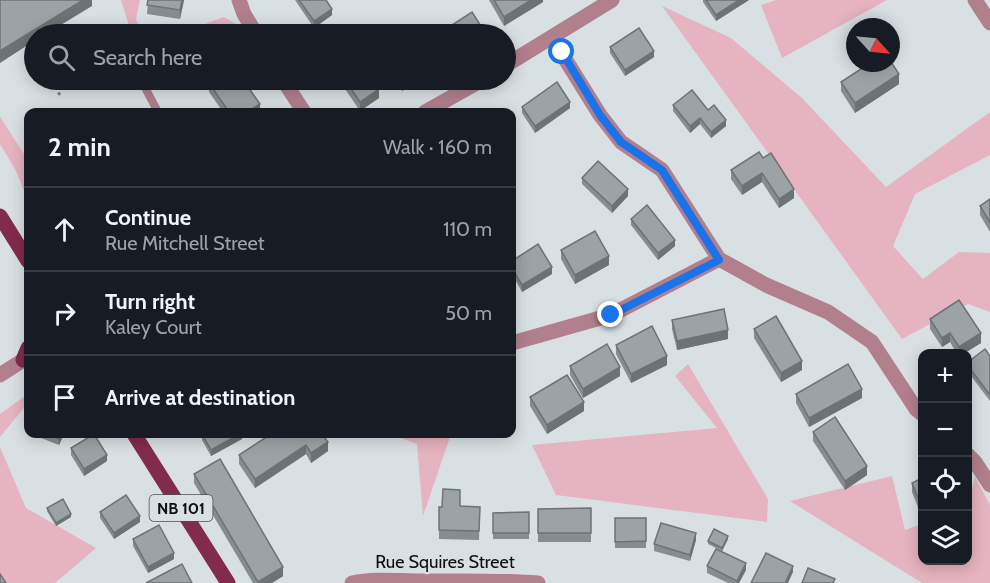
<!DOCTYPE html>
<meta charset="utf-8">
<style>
body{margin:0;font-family:Cabin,sans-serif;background:#20242c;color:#f1f3f6}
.controls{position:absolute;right:18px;bottom:18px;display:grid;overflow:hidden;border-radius:12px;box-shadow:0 3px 15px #0003}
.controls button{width:54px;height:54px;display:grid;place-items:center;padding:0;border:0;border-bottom:2px solid #363941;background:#171b24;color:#f1f3f6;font:30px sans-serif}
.compass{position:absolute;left:846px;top:18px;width:54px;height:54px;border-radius:50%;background:#171b24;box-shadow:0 3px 15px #0003;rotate:117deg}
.stop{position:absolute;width:18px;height:18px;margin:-14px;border:4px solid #1a73e8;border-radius:50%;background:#fff}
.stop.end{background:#1a73e8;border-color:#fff;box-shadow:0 2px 6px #0008}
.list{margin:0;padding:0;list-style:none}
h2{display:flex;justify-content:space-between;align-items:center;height:78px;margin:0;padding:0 24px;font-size:26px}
h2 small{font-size:20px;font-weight:400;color:#9ea1a6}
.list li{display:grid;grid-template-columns:39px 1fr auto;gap:18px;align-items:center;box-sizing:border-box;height:84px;padding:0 24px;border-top:2px solid #363941}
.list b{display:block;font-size:22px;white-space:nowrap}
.list p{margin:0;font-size:20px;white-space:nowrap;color:#9ea1a6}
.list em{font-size:20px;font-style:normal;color:#9ea1a6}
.icon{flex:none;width:33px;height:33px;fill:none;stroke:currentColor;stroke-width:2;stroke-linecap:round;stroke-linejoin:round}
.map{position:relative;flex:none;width:990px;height:583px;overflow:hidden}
.search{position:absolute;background:#171b24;box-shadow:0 3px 15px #0003;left:24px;top:24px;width:492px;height:66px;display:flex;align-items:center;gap:15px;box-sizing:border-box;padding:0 21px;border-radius:33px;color:#9ea1a6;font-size:22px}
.panel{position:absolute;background:#171b24;box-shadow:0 3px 15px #0003;left:24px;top:108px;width:492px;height:330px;border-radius:12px}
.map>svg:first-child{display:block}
</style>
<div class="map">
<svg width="990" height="583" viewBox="0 0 990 583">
<rect width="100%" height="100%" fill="#d9e0e4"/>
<!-- green -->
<g fill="#e6b3c0">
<path d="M121 0H140L136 19 143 34H134L130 29Z"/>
<path d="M776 0H887L782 58 761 5Z"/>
<path d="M662 6 731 38 802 98 886 187 990 112V155L915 194 893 246 923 279 959 252 990 253V312L968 304 902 339Z"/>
<path d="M224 17 236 24 237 34 221 30 199 31 196 34H184L202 25Z"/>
<path d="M0 117 28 160V200L15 169 0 144Z"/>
<path d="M688 364 768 499 767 522 556 495 532 445 717 428 675 376Z"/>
<path d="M28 394V403L0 437V414Z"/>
<path d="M390 434H451L423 516 417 444Z"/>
<path d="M0 447 26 508 96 548 55 583H7L0 575Z"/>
<path d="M892 476 905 530 922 524V560H968V504L975 477 990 505V583H922L790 501Z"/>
</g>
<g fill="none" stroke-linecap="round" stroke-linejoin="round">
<!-- path -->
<g stroke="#7d8284" stroke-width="3" stroke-dasharray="3 4.5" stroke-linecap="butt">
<path d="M27 46 34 58"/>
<path d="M50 80 62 98"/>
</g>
<!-- service -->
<g stroke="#b27f8d" stroke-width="8">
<path d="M110 30 113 34"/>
<path d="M141 80 158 112"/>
</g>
<!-- minor -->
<g stroke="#b27f8d" stroke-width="15">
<path d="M239 0 244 14 256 34"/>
<path d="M552 38 600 115 621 142 662 170 719 259 766 285 828 312 872 342 916 409 922 414"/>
<path d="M283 80 304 112"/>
<path d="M512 343 611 315 719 259"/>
<path d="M968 455 975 462 990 485"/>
<path d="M352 583C375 578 399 581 422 581 460 581 499 580 538 583"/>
</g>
<!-- tertiary -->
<g stroke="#b27f8d" stroke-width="15">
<path d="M975 0 990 23"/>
<path d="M506 65 612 0"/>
<path d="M425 112 482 80"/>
<path d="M0 375 28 357"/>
</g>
<!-- primary -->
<g stroke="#822b4b" stroke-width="15">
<path d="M0 216 28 261"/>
<path d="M23 360 28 348"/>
<path d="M134 434 228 583"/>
</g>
</g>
<!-- wall -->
<g fill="#868c90">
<path d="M148 0H184L180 19 147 14Z"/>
<path d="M295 0H326L332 15 314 28Z"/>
<path d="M489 0H543V2L504 26Z"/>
<path d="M703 0H749L716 21 703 2Z"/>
<path d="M610 47 654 57 625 76 610 53Z"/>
<path d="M196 80H243L260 112H223L209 92V84L201 89Z"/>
<path d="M339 80H373L379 98 360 111Z"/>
<path d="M395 80H420L402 91Z"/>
<path d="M841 82 899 84 855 113 841 91Z"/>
<path d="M673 105 708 110 726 126 711 138 700 124 690 133 673 111Z"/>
<path d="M522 107 570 108 535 133 522 113Z"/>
<path d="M763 158 794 198 779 208 762 182 742 195 731 179V170Z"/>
<path d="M582 178 628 196 612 213 582 184Z"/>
<path d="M990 199V232L980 215V206Z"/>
<path d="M631 219 675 246 658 260 631 225Z"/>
<path d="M561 250 609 265 575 284 561 259Z"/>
<path d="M512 261 552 274 522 292 512 274Z"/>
<path d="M930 319 981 343 963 354H957L950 342 942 347 930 329Z"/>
<path d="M672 320 728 339 677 350 672 329Z"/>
<path d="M754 329 802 370 781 382 754 338Z"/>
<path d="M616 345 667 365 631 383 616 354Z"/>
<path d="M990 356V401L968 372V362Z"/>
<path d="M570 366 620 376 583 398 570 375Z"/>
<path d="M796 394 862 398 809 427 796 403Z"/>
<path d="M530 397 584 411 547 434 530 406Z"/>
<path d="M813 432 867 475 845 490 813 441Z"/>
<path d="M36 434H64L59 445 36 436Z"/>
<path d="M202 434H242V439L211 456 202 440Z"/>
<path d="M271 434 328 451 311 463 306 454 255 488 239 464V455Z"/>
<path d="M71 448 107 461 84 476 71 455Z"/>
<path d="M194 474 283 576 272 583H253L194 483Z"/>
<path d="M922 478V517L912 492V483Z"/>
<path d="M460 506 480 507 479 540 439 539V507Z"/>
<path d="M47 508 71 517 56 526 47 511Z"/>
<path d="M591 508V542H538V509Z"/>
<path d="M100 512 140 522 114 539 100 518Z"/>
<path d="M529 512V539H493V513Z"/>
<rect x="615" y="518" width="31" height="30"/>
<path d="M133 539 174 559 148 573 133 546Z"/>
<path d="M728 539 722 551 708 544V541Z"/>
<path d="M696 540 690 561 654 551V544Z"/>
<path d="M707 566 746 570 739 583H728L707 573Z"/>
</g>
<!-- shaded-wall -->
<g fill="#6d7275">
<path d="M83 0H92V6L46 34H34V41L0 63V51Z"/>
<path d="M182 0H184L180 19V10Z"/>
<path d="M531 0H543V2L504 26V17Z"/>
<path d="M739 0H749L716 21V15Z"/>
<path d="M332 9V15L314 28V21Z"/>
<path d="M654 51V57L625 76V70Z"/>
<path d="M899 74V84L855 113V103Z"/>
<path d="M201 80H216L201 89Z"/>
<path d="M406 80H420L402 91V82Z"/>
<path d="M379 89V98L360 111V102Z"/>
<path d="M570 102V108L535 133V126Z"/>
<path d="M260 104V112H247Z"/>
<path d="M700 118V124L690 133V126Z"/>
<path d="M726 120V126L711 138V132Z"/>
<path d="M762 173V182L742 195V186Z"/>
<path d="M628 189V196L612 213V206Z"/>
<path d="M794 189V198L779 208V199Z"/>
<path d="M675 240V246L658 260V253Z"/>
<path d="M609 256V265L575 284V275Z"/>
<path d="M552 267V274L522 292V285Z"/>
<path d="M728 330V339L677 350V341Z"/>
<path d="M950 333V342L942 347V338Z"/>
<path d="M981 333V343L963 354H959V347Z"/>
<path d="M667 356V365L631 383V374Z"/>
<path d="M802 361V370L781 382V373Z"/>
<path d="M620 367V376L583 398V389Z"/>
<path d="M862 389V398L809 427V418Z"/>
<path d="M584 402V411L547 434V425Z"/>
<path d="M61 434H64L59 445V439Z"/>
<path d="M240 434H242V439L211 456V450Z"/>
<path d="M328 442V451L311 463V453Z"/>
<path d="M306 445V454L255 488V479Z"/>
<path d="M107 455V461L84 476V469Z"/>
<path d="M867 466V475L845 490V481Z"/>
<path d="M71 514V517L56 526V523Z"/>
<path d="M140 516V522L114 539V533Z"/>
<path d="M696 533V540L690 561V555Z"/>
<path d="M728 536V539L722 551V548Z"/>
<path d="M174 553V559L148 573V567Z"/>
<path d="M746 563V570L739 583H737V581Z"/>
<path d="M793 566V572L788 583H785Z"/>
<path d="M283 567V576L272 583H258Z"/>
</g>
<!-- building -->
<g fill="#9ca3a7" stroke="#6d7275" stroke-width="1.5">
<path d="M0 0H83L0 51Z"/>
<path d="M148 0H182L180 10 147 5Z"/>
<path d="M299 0H326L332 9 314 21Z"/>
<path d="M494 0H531L504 17Z"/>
<path d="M706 0H739L716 15Z"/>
<path d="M472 12 484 31 479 34H438Z"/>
<path d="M201 25 207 34H185Z"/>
<path d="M639 28 654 51 625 70 610 47Z"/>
<path d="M891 62 899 74 855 103 841 82 870 63H891Z"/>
<path d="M214 80H243L260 104 247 112H229L209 83Z"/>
<path d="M345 80H373L379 89 360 102Z"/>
<path d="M557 82 570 102 535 126 522 107Z"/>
<path d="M692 90 708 110 714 105 726 120 711 132 700 118 690 126 673 105Z"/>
<path d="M759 152 763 158 771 153 794 189 779 199 762 173 742 186 731 170Z"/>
<path d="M598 161 628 189 612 206 582 178Z"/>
<path d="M990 199V222L980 206Z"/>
<path d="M647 205 675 240 658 253 631 219Z"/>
<path d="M595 231 609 256 575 275 561 250Z"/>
<path d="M538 244 552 267 522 285 512 268V261Z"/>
<path d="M959 300 981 333 959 347 950 333 942 338 930 319Z"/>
<path d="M724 309 728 330 677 341 672 320Z"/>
<path d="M776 316 802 361 781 373 754 329Z"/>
<path d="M652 326 667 356 631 374 616 345Z"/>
<path d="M607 344 620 367 583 389 570 366Z"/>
<path d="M985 349 990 356V395L968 366V362Z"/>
<path d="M848 364 862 389 809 418 796 394Z"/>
<path d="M567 375 584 402 547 425 530 397Z"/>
<path d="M835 417 867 466 845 481 813 432Z"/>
<path d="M46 434H61L59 439Z"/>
<path d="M94 434 107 455 84 469 71 448Z"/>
<path d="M202 434H240L211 450Z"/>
<path d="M271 434H322L328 442 311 453 306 445 255 479 239 455Z"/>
<path d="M220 459 283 567 258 582 194 474Z"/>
<path d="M922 478V508L912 483Z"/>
<path d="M443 489 460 490V506L480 507 479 531 439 530V507H442Z"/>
<path d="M126 495 140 516 114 533 100 512Z"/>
<path d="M63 499 71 514 56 523 47 508Z"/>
<path d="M591 508V533H538V509Z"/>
<path d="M529 512V533H493V513Z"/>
<path d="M615 518H646V541L615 542Z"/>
<path d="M661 523 696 533 690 555 654 544Z"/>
<path d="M159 525 174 553 148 567 133 539Z"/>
<path d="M714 529 728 536 722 548 708 541Z"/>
<path d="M716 549 746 563 737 581 707 566Z"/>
<path d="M766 553 793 566 785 583H751Z"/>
<path d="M182 564 192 583H146Z"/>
<path d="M808 568 835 579 833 583H802Z"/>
<path d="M0 574 6 583H0Z"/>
</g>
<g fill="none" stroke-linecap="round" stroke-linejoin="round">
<!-- route -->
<path stroke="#1a73e8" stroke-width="8" d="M562 52 600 115 621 142 662 170 719 260 611 315"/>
</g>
<g text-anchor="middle" stroke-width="4.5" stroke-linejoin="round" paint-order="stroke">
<!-- shield labels -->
<rect fill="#d9e0e4" stroke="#4a4d4f" stroke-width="1.5" x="149.5" y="495" width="63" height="26" rx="4.5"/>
<g font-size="16" font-weight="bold" fill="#0c0e0f">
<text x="181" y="514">NB 101</text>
</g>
<!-- street labels -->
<g font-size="18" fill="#0c0e0f" stroke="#d9e0e4">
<text x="445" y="568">Rue Squires Street</text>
</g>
</g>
</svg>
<div class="controls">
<button>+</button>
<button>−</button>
<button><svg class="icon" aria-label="locate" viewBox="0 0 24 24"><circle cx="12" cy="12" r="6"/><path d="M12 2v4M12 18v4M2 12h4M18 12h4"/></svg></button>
<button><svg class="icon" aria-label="layers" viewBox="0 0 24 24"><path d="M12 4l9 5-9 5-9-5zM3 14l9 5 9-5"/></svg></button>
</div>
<svg class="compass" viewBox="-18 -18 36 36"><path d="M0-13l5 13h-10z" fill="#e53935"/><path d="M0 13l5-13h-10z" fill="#9ea1a6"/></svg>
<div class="stop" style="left:562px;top:52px"></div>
<div class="stop end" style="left:611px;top:315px"></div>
<div class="search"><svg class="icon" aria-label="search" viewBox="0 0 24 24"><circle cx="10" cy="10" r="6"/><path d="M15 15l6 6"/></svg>Search here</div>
<section class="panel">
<h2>2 min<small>Walk · 160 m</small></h2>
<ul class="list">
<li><svg class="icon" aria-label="ahead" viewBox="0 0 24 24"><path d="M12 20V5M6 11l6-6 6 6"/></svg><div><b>Continue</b><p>Rue Mitchell Street</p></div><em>110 m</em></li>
<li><svg class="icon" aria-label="right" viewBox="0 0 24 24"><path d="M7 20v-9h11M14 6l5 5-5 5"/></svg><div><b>Turn right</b><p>Kaley Court</p></div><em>50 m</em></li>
<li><svg class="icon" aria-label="arrive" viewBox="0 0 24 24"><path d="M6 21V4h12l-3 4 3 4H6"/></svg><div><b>Arrive at destination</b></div></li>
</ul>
</section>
</div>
